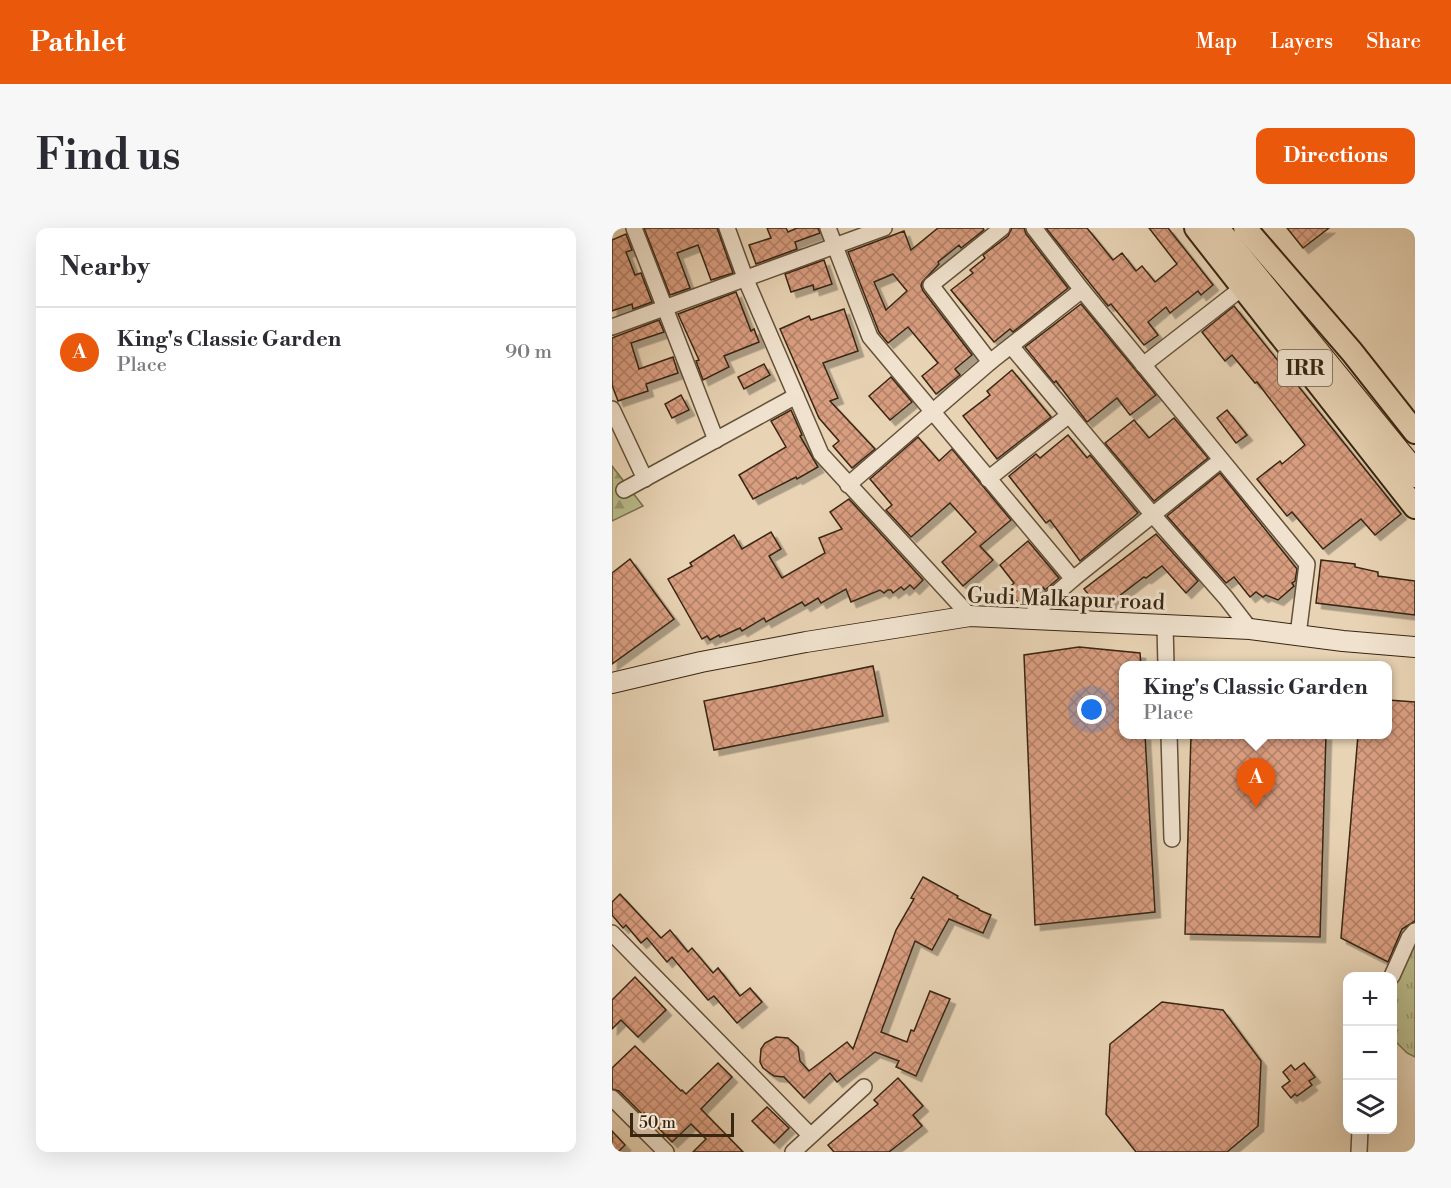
<!DOCTYPE html>
<meta charset="utf-8">
<style>
body{margin:0;font-family:"Libre Bodoni",serif;background:#f7f7f7;color:#2b2b33}
.controls{position:absolute;right:18px;bottom:18px;display:grid;overflow:hidden;border-radius:12px;box-shadow:0 6px 24px #0002}
.controls button{width:54px;height:54px;display:grid;place-items:center;padding:0;border:0;border-bottom:2px solid #e1e1e2;background:#fff;color:#2b2b33;font:30px sans-serif}
.scale{position:absolute;left:18px;bottom:15px;width:104px;box-sizing:border-box;padding-left:6px;border:3px solid #372612;border-top:0;font-size:16px;line-height:21px;white-space:nowrap;color:#372612;-webkit-text-stroke:4px #f0e2ce;paint-order:stroke}
.you{position:absolute;left:480px;top:482px;width:21px;height:21px;margin:-15px;border:4px solid #fff;border-radius:50%;background:#1a73e8;box-shadow:0 0 0 9px #1a73e833}
.badge{display:grid;place-items:center;width:39px;height:39px;border-radius:50%;background:#ea580c;color:#fff;font-size:20px;font-weight:700}
.pin{position:absolute;translate:-50% -50px;filter:drop-shadow(0 2px 3px #0008)}
.pin::after{content:'';position:absolute;top:32px;width:21px;height:18px;background:inherit;clip-path:polygon(0 0,100% 0,50% 100%)}
.popup{position:absolute;left:507px;top:433px;width:273px;height:78px;box-sizing:border-box;display:grid;place-content:center;border-radius:12px;background:#fff;filter:drop-shadow(0 2px 4px #0005);font-size:20px;white-space:nowrap;color:#7c7c81}
.popup b{font-size:22px;color:#2b2b33}
.popup::after{content:'';position:absolute;left:50%;top:100%;margin-left:-12px;border:12px solid transparent;border-top-color:#fff}
.list{margin:0;padding:0;list-style:none}
h2{display:flex;justify-content:space-between;align-items:center;height:78px;margin:0;padding:0 24px;font-size:26px}
h2 small{font-size:20px;font-weight:400;color:#7c7c81}
.list li{display:grid;grid-template-columns:39px 1fr auto;gap:18px;align-items:center;box-sizing:border-box;height:90px;padding:0 24px;border-top:2px solid #e1e1e2}
.list b{display:block;font-size:22px;white-space:nowrap}
.list p{margin:0;font-size:20px;white-space:nowrap;color:#7c7c81}
.list em{font-size:20px;font-style:normal;color:#7c7c81}
.icon{flex:none;width:33px;height:33px;fill:none;stroke:currentColor;stroke-width:2;stroke-linecap:round;stroke-linejoin:round}
.map{position:relative;flex:none;width:803px;height:924px;overflow:hidden;border-radius:12px}
header{display:flex;align-items:center;gap:36px;box-sizing:border-box;height:84px;padding:0 30px;background:#ea580c;color:#fff}
header strong{font-size:28px}
nav{display:flex;gap:33px;margin-inline-start:auto;font-size:21px}
.intro{display:flex;align-items:center;justify-content:space-between;box-sizing:border-box;height:144px;padding:0 36px}
h1{margin:0;font-size:42px}
.button{padding:15px 27px;border-radius:12px;background:#ea580c;color:#fff;font-size:21px;font-weight:700}
main{display:flex;gap:36px;padding:0 36px}
aside{flex:1;background:#fff;border-radius:12px;box-shadow:0 6px 24px #0002}
.map>svg:first-child{display:block}
</style>
<header>
<strong>Pathlet</strong>
<nav><a>Map</a><a>Layers</a><a>Share</a></nav>
</header>
<div class="intro"><h1>Find us</h1><a class="button">Directions</a></div>
<main>
<aside>
<h2>Nearby<small></small></h2>
<ul class="list">
<li><span class="badge">A</span><div><b>King's Classic Garden</b><p>Place</p></div><em>90 m</em></li>
</ul>
</aside>
<div class="map">
<svg width="803" height="924" viewBox="0 0 803 924">
<defs>
<pattern id="grass-tufts" width="24" height="20" patternUnits="userSpaceOnUse" patternTransform="scale(1.5)"><rect width="24" height="20" fill="#babb8a"/><path d="M3 7l-1-3M5 7V3M7 7l1-3M15 17l-1-3M17 17v-4M19 17l1-3" fill="none" stroke="#98986f"/></pattern>
<pattern id="forest-firs" width="22" height="20" patternUnits="userSpaceOnUse" patternTransform="scale(1.5)"><rect width="22" height="20" fill="#babb8a"/><path d="M5 1l3.5 6h-7zM16 11l3.5 6h-7z" fill="#98986f"/></pattern>
<pattern id="building-cross-hatch" width="8" height="8" patternUnits="userSpaceOnUse" patternTransform="scale(1.5)"><rect width="8" height="8" fill="#d99d80"/><path d="M0 0l8 8M0 8l8-8" fill="none" stroke="#b18067"/></pattern>
<filter id="shadow"><feDropShadow dx="5.5" dy="5.5" stdDeviation="0" flood-color="#0004"/></filter>
</defs>
<rect width="100%" height="100%" fill="#e8d3b4"/>
<filter id="stains"><feTurbulence type="fractalNoise" baseFrequency=".00333" numOctaves="4"/><feColorMatrix values="0 0 0 0 .2 0 0 0 0 .09 0 0 0 0 .02 0 0 0 .5 -.17"/></filter>
<radialGradient id="worn" r=".72"><stop offset=".6" stop-color="#630" stop-opacity="0"/><stop offset="1" stop-color="#630" stop-opacity=".3"/></radialGradient>
<!-- grass -->
<path fill="url(#grass-tufts)" stroke="#78704e" stroke-width="1.5" d="M803 711V829L795 825 781 811V753Z"/>
<!-- forest -->
<path fill="url(#forest-firs)" stroke="#78704e" stroke-width="1.5" d="M0 238 31 278 0 293Z"/>
<!-- building -->
<g fill="url(#building-cross-hatch)" stroke="#372612" stroke-width="1.5" fill-rule="evenodd" filter="url(#shadow)">
<path d="M32 0H105L121 45 99 52 86 17 65 25 78 60 58 67Z"/>
<path d="M155 0H174L176 4 185 0H206L208 5 183 14 185 21 144 36 137 17 159 10Z"/>
<path d="M326 0H371L372 2 349 20 347 17 326 34 327 36 310 54 309 58 311 63 360 127 343 141 348 147 324 166 310 148 326 135 296 99 276 115 267 104 236 24 292 3 299 22ZM281 46 295 63 274 82 262 54Z"/>
<path d="M400 0H412L414 6 456 60 401 104 398 101 382 114 339 62 361 45 358 42 373 30 371 27 396 8Z"/>
<path d="M434 0H475L501 32 510 25 524 43 530 38 543 54 565 36 537 0H556L601 57 589 67 586 63 558 85 554 79 536 94 546 107 532 117 499 76 496 78Z"/>
<path d="M675 0H717L691 20Z"/>
<path d="M14 6 20 22 14 24 23 47 29 45 40 74 21 81 20 76 0 83V12Z"/>
<path d="M212 32 220 56 202 62 201 57 179 64 173 46Z"/>
<path d="M124 64 139 103 142 101 147 114 112 128 117 139 91 152 84 133 87 132 66 86Z"/>
<path d="M469 76 544 167 518 187 505 170 475 194 444 153 442 155 413 119Z"/>
<path d="M622 78 789 286 763 307 749 291 711 321 680 284 675 288 645 251 668 233 670 236 693 217 645 154 643 155 620 127 613 133 590 104Z"/>
<path d="M232 81 246 123 211 135 226 170 218 173 263 221 240 240 221 218 227 213 207 190 168 101 197 88 199 92Z"/>
<path d="M47 92 52 104 19 115 27 141 61 129 66 145 34 156 36 163 6 173 0 157V110Z"/>
<path d="M152 136 158 147 132 161 126 149Z"/>
<path d="M400 142 439 189 385 231 351 188 378 167 375 163Z"/>
<path d="M279 149 300 174 278 192 257 168Z"/>
<path d="M69 167 77 182 60 190 53 176Z"/>
<path d="M179 182 190 207 188 208 206 239 185 251 184 249 141 271 127 247 174 219 159 193Z"/>
<path d="M615 182 635 207 624 215 605 190Z"/>
<path d="M562 190 596 230 542 273 493 215 522 192 537 210Z"/>
<path d="M456 207 475 230 478 227 526 285 468 333 438 292 434 295 397 248 424 226 428 230Z"/>
<path d="M306 209 327 233 340 221 399 292 368 318 381 332 351 358 330 334 364 304 338 275 299 309 274 282 280 277 258 251Z"/>
<path d="M608 245 685 341 683 353 680 355 682 358 666 372 654 367 651 369 644 364 638 369 622 349 614 355 555 288Z"/>
<path d="M237 271 311 352 302 361 298 357 292 362 289 359 281 365 279 362H276L272 365 268 362 239 374 234 361 209 375 206 370 193 378 190 374 154 394 152 390 130 403 128 400 108 409 107 407 98 412 95 408 90 411 56 351 80 338 78 335 122 307 130 321 159 304 169 321 157 328 170 350 213 325 207 310 230 301 218 284Z"/>
<path d="M544 306 586 353 574 365 550 338 534 350 532 349 489 382 472 361Z"/>
<path d="M416 313 447 350 433 362 431 359 409 378 395 362 402 355 388 337Z"/>
<path d="M18 331 62 391 0 436V345Z"/>
<path d="M709 332 743 336V339L766 344V348L803 353V387L704 375Z"/>
<path d="M467 419 528 425 529 438H512V507H533L543 684 423 697 412 427Z"/>
<path d="M261 438 271 488 102 522 92 473Z"/>
<path d="M776 472 803 474V693L790 701 776 734 729 710 746 507H776Z"/>
<path d="M579 507H714L708 709 573 706Z"/>
<path d="M311 649 346 668 345 670 367 681V682L379 687 371 705 337 691 320 722 303 713 269 804 295 814 299 802 302 803 318 763 338 771 304 848 284 839 287 833 263 824 225 854 218 845 192 870 172 849 162 848 151 840 148 834 149 821 153 815 164 809 176 810 186 819 188 833 197 843 235 814 241 821 284 702 302 671 299 670Z"/>
<path d="M8 666 49 710 58 702 76 724 80 720 101 745 106 740 128 768 138 760 150 774 125 795 102 768 96 772 60 729 55 734 35 710 29 715 14 697 11 700 0 687V674Z"/>
<path d="M23 749 54 782 26 809 9 792 0 801V772Z"/>
<path d="M550 774 611 782 649 833 646 898 615 924H524L494 886 498 816Z"/>
<path d="M23 818 69 863 70 862 74 866 106 835 120 849 89 881 131 924H81L94 911 79 896 60 914 32 885 31 887 7 863 0 861V840Z"/>
<path d="M692 835 703 849 697 853 700 857 685 868 683 866 679 870 670 859 678 853 671 844 679 837 683 842Z"/>
<path d="M286 850 311 878 301 887 310 898 277 924H222L216 917 266 876 262 872Z"/>
<path d="M155 879 177 900 162 915 140 893Z"/>
<path d="M0 903 13 917 6 924H0Z"/>
</g>
<g fill="none" stroke-linecap="round" stroke-linejoin="round">
<defs>
<g id="street">
<path d="M22 0 104 212"/>
<path d="M115 0 134 52 209 226 358 388"/>
<path d="M216 0 258 109 461 351"/>
<path d="M422 0 470 62 695 336 686 407"/>
<path d="M0 99 272 0"/>
<path d="M399 118 541 287 614 370 638 401"/>
<path d="M378 134 319 57 390 0"/>
<path d="M531 137 630 60"/>
<path d="M0 181 33 251"/>
<path d="M376 251 457 187"/>
<path d="M236 257 378 134 470 62"/>
<path d="M12 262 184 168"/>
<path d="M415 391 461 351 609 232"/>
<path d="M553 397 554 438"/>
<path d="M557 506 560 611"/>
<path d="M0 705 198 907"/>
<path d="M780 748 797 710 803 703"/>
<path d="M0 870 54 924"/>
<path d="M181 924 252 859"/>
<path d="M747 924 748 902"/>
</g>
<path id="secondary" d="M0 455 89 434 194 414 358 388 638 401 731 413 803 419"/>
<g id="primary">
<path d="M584 0 803 279"/>
<path d="M633 0 740 124 803 204"/>
</g>
<path id="highway" d="M603 0 803 246"/>
</defs>
<!-- street casing -->
<use href="#street" stroke="#63513a" stroke-width="18"/>
<!-- secondary casing -->
<use href="#secondary" stroke="#372612" stroke-width="22"/>
<!-- primary casing -->
<use href="#primary" stroke="#372612" stroke-width="26"/>
<!-- highway casing -->
<use href="#highway" stroke="#372612" stroke-width="28"/>
<!-- street -->
<use href="#street" stroke="#f0e2ce" stroke-width="15"/>
<!-- secondary -->
<use href="#secondary" stroke="#f0e2ce" stroke-width="20"/>
<!-- primary -->
<use href="#primary" stroke="#e8d3b4" stroke-width="22"/>
<!-- highway -->
<use href="#highway" stroke="#e8d3b4" stroke-width="26"/>
</g>
<g text-anchor="middle" stroke-width="6" stroke-linejoin="round" paint-order="stroke">
<!-- shield labels -->
<rect fill="#f0e2ce" stroke="#6e5e4a" stroke-width="1.5" x="666" y="122" width="54" height="36" rx="4.5"/>
<g font-size="21" font-weight="bold" fill="#372612">
<text x="693" y="147">IRR</text>
</g>
<!-- street labels -->
<g font-size="22" fill="#372612" stroke="#f0e2ce">
<text transform="translate(454 370) rotate(2)" y="8">Gudi Malkapur road</text>
</g>
</g>
<rect width="100%" height="100%" filter="url(#stains)"/>
<rect width="100%" height="100%" fill="url(#worn)"/>
</svg>
<div class="controls">
<button>+</button>
<button>−</button>
<button><svg class="icon" aria-label="layers" viewBox="0 0 24 24"><path d="M12 4l9 5-9 5-9-5zM3 14l9 5 9-5"/></svg></button>
</div>
<div class="scale">50 m</div>
<div class="you"></div>
<div class="pin badge" style="left:644px;top:580px">A</div>
<div class="popup"><b>King's Classic Garden</b>Place</div>
</div>
</main>
